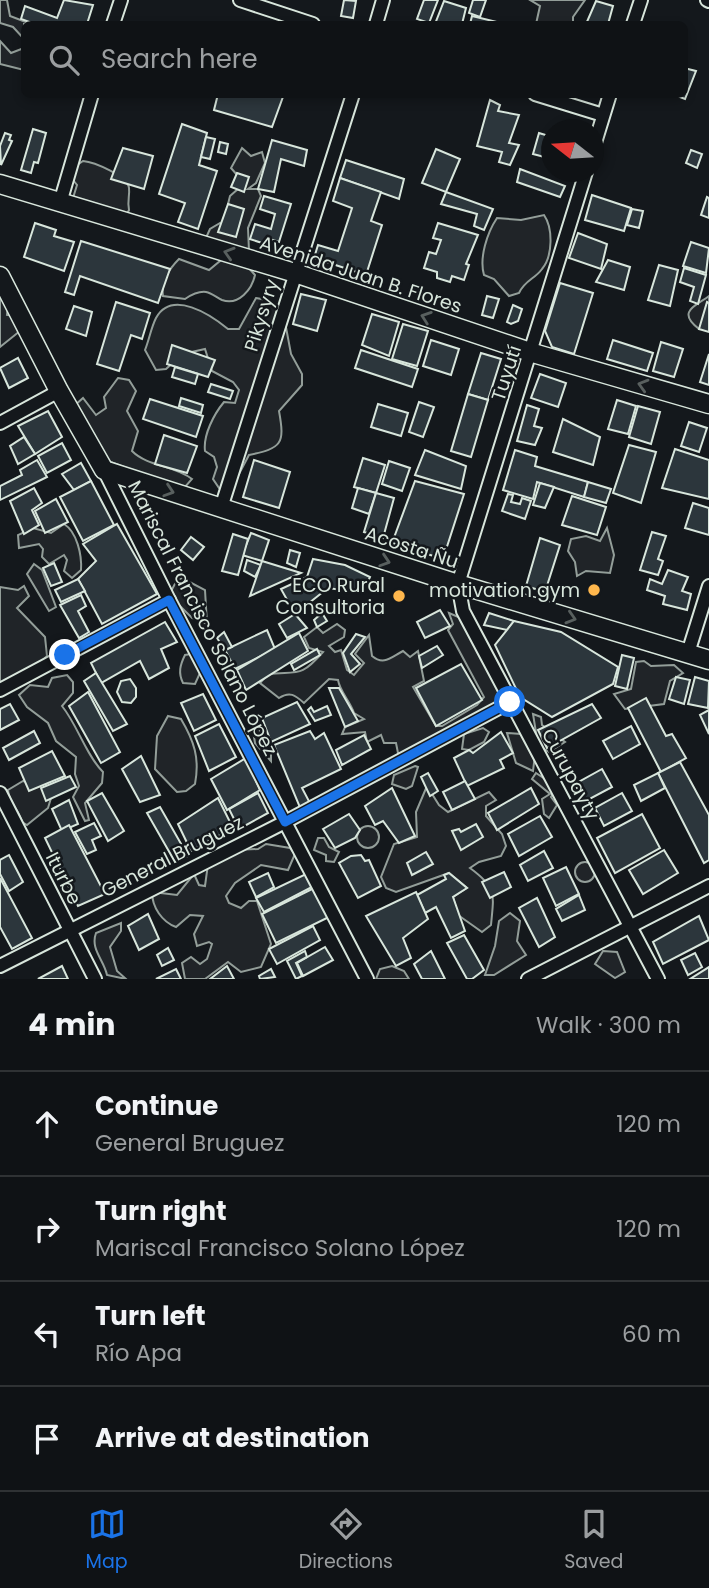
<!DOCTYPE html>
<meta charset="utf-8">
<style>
body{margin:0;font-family:Poppins,sans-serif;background:#1d2022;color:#f1f3f6}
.compass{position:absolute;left:541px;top:119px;width:63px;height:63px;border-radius:50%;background:#0f1215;box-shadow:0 4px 10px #0003;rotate:287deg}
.stop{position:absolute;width:21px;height:21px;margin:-16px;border:5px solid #1a73e8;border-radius:50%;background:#fff}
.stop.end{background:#1a73e8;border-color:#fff;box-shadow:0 2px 7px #0008}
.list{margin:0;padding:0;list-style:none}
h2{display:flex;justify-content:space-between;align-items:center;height:91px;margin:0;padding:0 28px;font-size:30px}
h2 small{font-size:23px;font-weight:400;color:#9b9ea0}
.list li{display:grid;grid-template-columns:46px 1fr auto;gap:21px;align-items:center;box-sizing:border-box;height:105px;padding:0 28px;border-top:2px solid #2f3234}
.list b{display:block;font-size:26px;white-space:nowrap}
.list p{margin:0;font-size:23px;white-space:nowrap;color:#9b9ea0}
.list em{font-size:23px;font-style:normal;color:#9b9ea0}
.icon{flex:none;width:38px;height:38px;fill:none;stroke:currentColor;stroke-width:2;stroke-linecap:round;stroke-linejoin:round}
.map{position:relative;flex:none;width:709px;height:979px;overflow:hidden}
.search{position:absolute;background:#0f1215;box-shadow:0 4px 10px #0003;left:21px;right:21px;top:21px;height:77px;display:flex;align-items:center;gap:18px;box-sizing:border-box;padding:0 24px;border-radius:10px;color:#9b9ea0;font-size:26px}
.sheet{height:511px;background:#0f1215}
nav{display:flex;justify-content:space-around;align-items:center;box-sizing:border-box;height:98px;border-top:2px solid #2f3234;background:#0f1215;font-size:19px;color:#9b9ea0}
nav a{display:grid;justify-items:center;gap:4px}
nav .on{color:#1a73e8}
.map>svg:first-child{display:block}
</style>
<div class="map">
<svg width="709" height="979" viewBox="0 0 709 979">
<rect width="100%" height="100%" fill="#14181c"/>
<!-- green -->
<g fill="#202428" stroke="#939e99" stroke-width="2">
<path d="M0 0H7L10 16 31 24H24V39L13 27 0 23Z"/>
<path d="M530 0H585L573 17V24H536L540 6Z"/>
<path d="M0 41 11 53 24 48V70L0 64Z"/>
<path d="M242 148 251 156 262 152 265 163 256 183 248 189H258L261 196 248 228 249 251 239 257 255 275C252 289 239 306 222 300 217 298 212 293 206 292 198 291 191 295 185 299L163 296C161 282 169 269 179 259L209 270 226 256 205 240 210 229 220 223 223 227 237 210 228 204 230 196 239 188 238 176 231 168Z"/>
<path d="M83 161C94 162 128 176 129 188 130 196 127 201 129 210L124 220 73 198 77 185 73 180V168Z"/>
<path d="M544 215C553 228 553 256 542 269 535 279 525 280 519 293L509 296 494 279 484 275C479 258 487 233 497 218L521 220Z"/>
<path d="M709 296V320L699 329C675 311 698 305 709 296Z"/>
<path d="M0 297H9L7 315 14 316 20 331 0 347Z"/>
<path d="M256 298 267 300 288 311 285 322 291 354 302 374V385L279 411C285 444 282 448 249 455L229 493 219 488 213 479 217 467 214 457 205 451C203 435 214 414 224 402L235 403 239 390 233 382 212 371 205 349 183 354 166 369 156 370 145 350C149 340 151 328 156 318 172 289 211 315 228 329H239Z"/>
<path d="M118 378 129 380 136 391 127 411 138 431 132 451C148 467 174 465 192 479L185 487 174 486 103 459 74 406 83 398 96 415 106 408 104 397Z"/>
<path d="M64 524C77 532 82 555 81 570L72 578 64 571 67 560 64 555 49 564 42 557 43 549 39 544 19 548 18 535 33 528 51 533Z"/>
<path d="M607 528 614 555 610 573 586 571 577 576 575 562 568 551 571 539 586 536 600 541Z"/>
<path d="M34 564 42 570 56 607 49 611 27 574Z"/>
<path d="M182 578 205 590 207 624 192 618 169 595 177 580Z"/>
<path d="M24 586 29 596 17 608 45 637 47 656 28 675 0 688V587L18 590Z"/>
<path d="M449 613 463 619 499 691 495 705 406 754 398 753 396 743H384L381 735 367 742 365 732 342 734 345 727 364 719 354 713C350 701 340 692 338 680L329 679 304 703C295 695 290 691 279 698L260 683 268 674C299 671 300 678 323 652L309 648 304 637 317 627 323 633 337 624 345 630 344 637 329 646 335 652 341 650 347 670 354 675 364 663 355 654 369 635 372 656C384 666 391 657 403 651L410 657 418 651 424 681 413 687 436 726H442L477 705 484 697 448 630 453 624Z"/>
<path d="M191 654 200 673 195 684 183 683C178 673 180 665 185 655Z"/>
<path d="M644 661 651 666 674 665 683 673 670 681 664 704 625 709 614 694 631 689 636 662Z"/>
<path d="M67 675 73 682V693L62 706C78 726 86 755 103 772L102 783 85 803 89 820 85 821 73 797 79 786 75 774 76 757 56 741 48 723 27 707 19 695 30 685 48 687 52 678Z"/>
<path d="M533 714 541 717 542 725 565 742 549 752 538 745Z"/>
<path d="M168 716 181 719C194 741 200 758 195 784L186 791 177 792 155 769 157 736Z"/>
<path d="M255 722 271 749V761L255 743 252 725Z"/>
<path d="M483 728 489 732 484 742 469 750 462 749 464 734Z"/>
<path d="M507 733 521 734 535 755 533 771 516 763Z"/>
<path d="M415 766 418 767 412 786 406 789 392 784 394 775Z"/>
<path d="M536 773 548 781 554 792 551 797 557 805 549 818 544 814 542 799 550 794 532 779Z"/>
<path d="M23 781 45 782 51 798 48 808 27 825 22 822C19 809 9 804 8 790Z"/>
<path d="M427 786 439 805 448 812 489 792 496 800 486 806V816L502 834 506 846 501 856 479 862 470 868C497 888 494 893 491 925L482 932 458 915 453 897 467 888 449 873 396 892 386 888 381 877 394 844 417 837 416 812Z"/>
<circle cx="368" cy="837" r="11"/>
<path d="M318 838H324L329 847 339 852 334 862 326 861V855L314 850Z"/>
<path d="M266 844 290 848 295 854 288 870 261 865 235 883 226 896 229 903 241 908 249 901H257L271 944 261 967 241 972 228 962 205 979H185L182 963 191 957 200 964 207 959 212 944 209 942 197 946 194 934 203 916 190 915 176 927C162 922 152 907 152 892L177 895 194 874 199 885 205 886 208 864 234 850 258 849Z"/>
<circle cx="585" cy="872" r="10"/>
<path d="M510 913 520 921 517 941 526 955 494 975H485L495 946 499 921Z"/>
<path d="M121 923V931L110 947 117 971 126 979 107 975C104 960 90 949 96 933Z"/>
<path d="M603 951 617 952 625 972 615 978 595 964Z"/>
<path d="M392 966 404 971 409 979H376L380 969Z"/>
</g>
<!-- building -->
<g fill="#2c363c" stroke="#d8e6dc" stroke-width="2">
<path d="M64 0 93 5 87 24H35L21 19 25 6 57 18Z"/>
<path d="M344 0 356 1 353 18 341 16Z"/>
<path d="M424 0H438L429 23 417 19Z"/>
<path d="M473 0H486L480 17 469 13Z"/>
<path d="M444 1 466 8 462 24H435Z"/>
<path d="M596 1 613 6 608 24H586Z"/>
<path d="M472 16 497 22V24H470Z"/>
<path d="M684 68 696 71 685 99 672 94H684Z"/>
<path d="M218 94H284L272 127 214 110Z"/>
<path d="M490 100 500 105 498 111 519 115 509 143 519 145 510 165 499 162 502 152 477 146Z"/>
<path d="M182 124 207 133 199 165 217 171 198 229 178 222 185 203 159 194Z"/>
<path d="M33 129 46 133 38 163 34 162 31 173 21 170Z"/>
<path d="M5 133 11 135 9 140 12 141 1 165 0 146Z"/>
<path d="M539 133 552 137V159L533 154Z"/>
<path d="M206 137 215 139 210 159 201 157Z"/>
<path d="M272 140 307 150 304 166 281 159 274 192 258 189Z"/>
<path d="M220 142 228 144 226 154 218 152Z"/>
<path d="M123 148 153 156 144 189 111 179Z"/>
<path d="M436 149 460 159 446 192 422 183Z"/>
<path d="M691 150 702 154 697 168 686 163Z"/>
<path d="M346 160 404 179 399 199 340 178Z"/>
<path d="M520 169 565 186 560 197 517 182Z"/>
<path d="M237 173 249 177 244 192 231 187Z"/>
<path d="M340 178 381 192 371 221 382 225 366 275 314 258 318 245 338 251 352 208 333 201Z"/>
<path d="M446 192 493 209 484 230 474 226 477 214 441 204Z"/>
<path d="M592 195 631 208 624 231 585 220Z"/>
<path d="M264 196 291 204 279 242 273 240 271 246 250 239 255 224 271 229 275 214 260 209Z"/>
<path d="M707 197 709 198V218L701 215Z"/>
<path d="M228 204 244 209 236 237 218 232Z"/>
<path d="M632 209 643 211 639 228 627 225Z"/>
<path d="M35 223 56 230 54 236 74 242 64 271 24 257Z"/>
<path d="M438 223 478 235 466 264 469 265 464 280 452 276 450 282 437 278V272L424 268 429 252 436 254 441 240 433 238Z"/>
<path d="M578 233 607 244 601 269 569 258Z"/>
<path d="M81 241 170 269 158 303 80 276 74 295 65 292Z"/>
<path d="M691 242 709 248 706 273 683 266Z"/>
<path d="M608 260 630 267 624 290 596 282Z"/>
<path d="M659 265 678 270 670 306 648 300Z"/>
<path d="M684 268 706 275 698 304 690 301 694 287 680 282Z"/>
<path d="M560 283 593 293 574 354 552 347 545 331Z"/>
<path d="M301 294 326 300 317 331 293 324Z"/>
<path d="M487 296 499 299 493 318 482 315Z"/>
<path d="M116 302 150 313 142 339 131 335 119 371 97 364Z"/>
<path d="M707 302 709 303V332L699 329Z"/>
<path d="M513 305 522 309 518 321 511 324 507 322Z"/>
<path d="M74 306 92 312 86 336 66 329Z"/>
<path d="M372 314 399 322 389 356 362 345Z"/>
<path d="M403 324 428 331 417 366 392 359Z"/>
<path d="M431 340 459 349 451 375 423 366Z"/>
<path d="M613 340 653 353 647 371 607 359Z"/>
<path d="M661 342 683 349 674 377 653 371Z"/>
<path d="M172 345 215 360 208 377 167 364Z"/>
<path d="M361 350 418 369 412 387 355 368Z"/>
<path d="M481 353 501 359 488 400 468 394Z"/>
<path d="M709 354V385L700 382Z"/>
<path d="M18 358 28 378 9 388 0 368Z"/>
<path d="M175 367 198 374 195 384 172 377Z"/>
<path d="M540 374 566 383 558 407 531 398Z"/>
<path d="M211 384 233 391 230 399 208 392Z"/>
<path d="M468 394 488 400 471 457 451 451Z"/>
<path d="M181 398 203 405 201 413 179 406Z"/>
<path d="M150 399 203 416 196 437 143 419Z"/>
<path d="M617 400 636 406 628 434 608 429Z"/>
<path d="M419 402 434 407 423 437 409 432Z"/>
<path d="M378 404 408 413 401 436 371 427Z"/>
<path d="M527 405 539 409 534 426 542 428 535 445 517 441Z"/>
<path d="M638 406 660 412 651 444 629 437Z"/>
<path d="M48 411 62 437 35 454 18 426Z"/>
<path d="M563 419 600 437 593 465 553 452Z"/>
<path d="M689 422 707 428 699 452 681 446Z"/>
<path d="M164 435 197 446 187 473 155 464Z"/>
<path d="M24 437 35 454 18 464 10 446Z"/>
<path d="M62 443 71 460 47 473 38 456Z"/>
<path d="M629 445 656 452 641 503 613 493Z"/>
<path d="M675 449 709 460V499L662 488Z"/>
<path d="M425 450 466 466 461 489 415 475Z"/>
<path d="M515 450 537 457 535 466 588 482 584 497 537 482 533 499 503 490Z"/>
<path d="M363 458 385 465 376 493 354 487Z"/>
<path d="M37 460 47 477 0 500V486L22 475 20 470Z"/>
<path d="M254 460 290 472 279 508 243 497Z"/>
<path d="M389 461 410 468 402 491 382 484Z"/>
<path d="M81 463 91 481 74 490 62 474Z"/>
<path d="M91 481 114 525 83 541 60 497Z"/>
<path d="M415 481 464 494 443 559 392 543Z"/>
<path d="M588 482 611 489 606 503 584 497Z"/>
<path d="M540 483 554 487 545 508 533 505Z"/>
<path d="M34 488 42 503 32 510 39 525 24 534 10 501Z"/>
<path d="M358 488 376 493 369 514 352 508Z"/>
<path d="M376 493 394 498 383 538 364 532Z"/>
<path d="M508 494 513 495 511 502 520 504 522 498 531 501 525 519 502 511Z"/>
<path d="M572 496 606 507 597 535 562 525Z"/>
<path d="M56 499 68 522 45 533 35 511Z"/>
<path d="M693 503 709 508V535L685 528Z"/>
<path d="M117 524 157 594 102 624 78 579 96 561 83 544Z"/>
<path d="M652 532 666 536 658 559 663 561 658 575 640 570Z"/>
<path d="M251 533 269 540 262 561 242 555Z"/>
<path d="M233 534 248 539 238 575 222 571Z"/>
<path d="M191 537 204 547 193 560 181 550Z"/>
<path d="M540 538 560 545 545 592 526 586Z"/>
<path d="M290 550 300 553 296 567 287 563Z"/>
<path d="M313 559 345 565 370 577 363 593 328 588 295 614 281 589 307 577Z"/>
<path d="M247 560 261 565 255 577 244 571Z"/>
<path d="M262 561 301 573 250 596Z"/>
<path d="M54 563 62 582 51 586 43 568Z"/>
<path d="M668 570 688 577 682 591 691 594 687 610 663 604 665 596 647 590 650 579 662 584Z"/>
<path d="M78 579 85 591 61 602 55 590Z"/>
<path d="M81 595 86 606 78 611 89 632 79 638 60 605Z"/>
<path d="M440 610 450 626 425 638 417 622Z"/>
<path d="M322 613 327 621 317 627 314 620Z"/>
<path d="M489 613 514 621 507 630 484 625Z"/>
<path d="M295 614 307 628 287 638 279 624Z"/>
<path d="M514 621 561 632 618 667 613 684 552 717 520 697 495 645Z"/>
<path d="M165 622 177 642 161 649 169 668 149 679 140 661 101 683 91 663Z"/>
<path d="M267 630 275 649 235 669 225 650Z"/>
<path d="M224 632 232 647 225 650 217 638Z"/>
<path d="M299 633 308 651 246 690 237 670Z"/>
<path d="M356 634 365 637 351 654 360 664 350 672 343 653Z"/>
<path d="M437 646 443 655 422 668 419 656Z"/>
<path d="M317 649 320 655 294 670 291 664Z"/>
<path d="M622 655 634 658 627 689 615 686Z"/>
<path d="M461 664 482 700 436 726 416 688Z"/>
<path d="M96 673 127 724 113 731 84 681Z"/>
<path d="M676 677 690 680 684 704 669 699Z"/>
<path d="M695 677 709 681 708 708 688 704Z"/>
<path d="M130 679 136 688V697L131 703 122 702 117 692 121 681Z"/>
<path d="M329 688H339L358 721 345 727Z"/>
<path d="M88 692 120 752 101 763 69 706Z"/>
<path d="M203 694 216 720 194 731 181 703Z"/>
<path d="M646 698 666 736 672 734 686 758 661 772 628 708Z"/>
<path d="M297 702 310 724 271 742 262 718Z"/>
<path d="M10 704 19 720 0 730V709Z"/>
<path d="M592 704 601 718 547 748 538 730Z"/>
<path d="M327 706 331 715 315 721 308 710 311 707 314 712Z"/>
<path d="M709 710V734L700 715Z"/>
<path d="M219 724 236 757 209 771 195 736Z"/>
<path d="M631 726 640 744 613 759 603 741Z"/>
<path d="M34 731 40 743 9 760 3 748Z"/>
<path d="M310 731 315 739 324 733 341 769 302 788 311 805 301 810 274 745Z"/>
<path d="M501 732 513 753 500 760 504 768 467 786 454 758 469 750 473 753Z"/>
<path d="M364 735 371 749 342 765 336 750Z"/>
<path d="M52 751 65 776 29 791 19 768Z"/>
<path d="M141 756 160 795 140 802 122 769Z"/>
<path d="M246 758 260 790 227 810 211 779Z"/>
<path d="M680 762 709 815V860L704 863 658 773Z"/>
<path d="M602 769 612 787 584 802 575 784Z"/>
<path d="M428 773 438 791 430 796 421 777Z"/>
<path d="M658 773 665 788 641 801 634 785Z"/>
<path d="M70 776 76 787 46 801 41 788Z"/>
<path d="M465 781 475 799 452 810 443 792Z"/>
<path d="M392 788 415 836 399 843 383 821 375 825 365 806Z"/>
<path d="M531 788 539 804 497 830 488 813Z"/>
<path d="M102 793 124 831 108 841 87 801Z"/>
<path d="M258 793 268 813 239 829 229 809Z"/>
<path d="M622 793 632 811 604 826 595 808Z"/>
<path d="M218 798 233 828 191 851 178 824Z"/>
<path d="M69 800 78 824 62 831 52 809Z"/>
<path d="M160 807 188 856 175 862 147 813Z"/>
<path d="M349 814 360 830 355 838 335 848 323 829Z"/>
<path d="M642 814 660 848 615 873 597 838Z"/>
<path d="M540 816 552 837 519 856 508 834Z"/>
<path d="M94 823 101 836 92 840 96 850 87 854 75 832Z"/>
<path d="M476 824 483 837 461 850 452 831 459 829 461 832Z"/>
<path d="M69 825 105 894 78 906 45 838Z"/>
<path d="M664 850 678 873 643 894 629 870Z"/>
<path d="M544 851 553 868 528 881 520 865Z"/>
<path d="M426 852 433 864 412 875 407 863Z"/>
<path d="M9 855 23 882 9 891 0 874V860Z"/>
<path d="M361 855 365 861 369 860 381 886 358 898 339 863 351 856Z"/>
<path d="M566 867 579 894 556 906 543 878Z"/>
<path d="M504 872 511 887 490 898 482 882Z"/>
<path d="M268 873 274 887 256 897 249 882Z"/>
<path d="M449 873 467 888 453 897 465 931 451 938 436 907 425 913 417 895 446 879 444 875Z"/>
<path d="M306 874 312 887 264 912 256 898Z"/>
<path d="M0 878 32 938 12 949 0 927Z"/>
<path d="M316 887 331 916 276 943 262 914Z"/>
<path d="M416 892 428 919 403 938 411 958 396 966 366 916Z"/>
<path d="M579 895 585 910 562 921 556 909Z"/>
<path d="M537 898 555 937 539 947 519 908Z"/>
<path d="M148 914 159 939 139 950 128 926Z"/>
<path d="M699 916 709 940 663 964 653 942Z"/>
<path d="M313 926 320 940 277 964 269 949Z"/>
<path d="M464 935 484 970 472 979H467L447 943Z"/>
<path d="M325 947 333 960 303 976 297 963Z"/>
<path d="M168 948 174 960 162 966 157 955Z"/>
<path d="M305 951 307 957 296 963 302 976 296 979 287 961Z"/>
<path d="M431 951 445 979H422L414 964Z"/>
<path d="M695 953 702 967 688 975 681 960Z"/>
<path d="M62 966 68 979H38Z"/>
<path d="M227 966 234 979H210Z"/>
<path d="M709 967V979H690Z"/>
<path d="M176 969 181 979H156Z"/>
<path d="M271 969 275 977 260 979 259 976Z"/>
</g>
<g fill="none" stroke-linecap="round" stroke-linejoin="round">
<defs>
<g id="street">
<path d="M240 0 313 24"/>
<path d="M707 0 709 1"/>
<path d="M113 24 121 0"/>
<path d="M376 24 383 0"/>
<path d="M633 24 641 0"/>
<path d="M535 94 603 115"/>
<path d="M594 146 610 94"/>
<path d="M586 172 458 584 463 611 658 979"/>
<path d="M60 203 92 94"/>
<path d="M0 423 59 391"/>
<path d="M104 470 169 600 367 979"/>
<path d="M221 508 353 94"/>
<path d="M688 653 709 586"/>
<path d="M0 690 169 600"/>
<path d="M0 793 95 979"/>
<path d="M0 966 285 822 510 702"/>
<path d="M528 979 709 886"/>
</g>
<g id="secondary">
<path d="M0 184 295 273 533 353 709 404"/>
<path d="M0 276 59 391 104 470 458 584 709 660"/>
</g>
</defs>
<!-- street casing -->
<use href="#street" stroke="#d8e6dc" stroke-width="16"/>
<!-- secondary casing -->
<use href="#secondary" stroke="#d8e6dc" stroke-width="21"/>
<!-- street -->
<use href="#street" stroke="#14181c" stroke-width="12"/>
<!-- secondary -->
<use href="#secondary" stroke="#14181c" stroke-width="18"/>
</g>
<!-- one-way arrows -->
<defs><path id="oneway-chevron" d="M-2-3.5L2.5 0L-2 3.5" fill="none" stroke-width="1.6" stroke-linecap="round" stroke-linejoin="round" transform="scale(1.75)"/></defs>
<g stroke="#59605f">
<use href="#oneway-chevron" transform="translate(229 253) rotate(-163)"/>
<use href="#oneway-chevron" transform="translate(426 317) rotate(-161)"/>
<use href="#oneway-chevron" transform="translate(643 385) rotate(-164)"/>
<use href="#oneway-chevron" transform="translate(169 491) rotate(18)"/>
<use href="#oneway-chevron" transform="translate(385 561) rotate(18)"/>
<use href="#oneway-chevron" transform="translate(571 618) rotate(17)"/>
</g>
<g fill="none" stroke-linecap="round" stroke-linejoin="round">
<!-- route -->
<path stroke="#1a73e8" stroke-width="9" d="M65 655 169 600 285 822 510 702"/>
</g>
<!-- markers -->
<g fill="#ffb74d" stroke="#14181c" stroke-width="2.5">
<circle cx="594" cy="590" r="7"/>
<circle cx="399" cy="596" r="7"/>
</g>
<g text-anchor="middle" stroke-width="5" stroke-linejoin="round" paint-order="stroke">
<!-- street labels -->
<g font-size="19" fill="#d8e6dc" stroke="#14181c">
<text transform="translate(361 274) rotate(18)" y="7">Avenida Juan B. Flores</text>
<text transform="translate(261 315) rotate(-73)" y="7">Pikysyry</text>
<text transform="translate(506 373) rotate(-72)" y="7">Tuyutí</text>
<text transform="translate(412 547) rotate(18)" y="7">Acosta Ñu</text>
<text transform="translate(203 618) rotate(63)" y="7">Mariscal Francisco Solano López</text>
<text transform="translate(571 774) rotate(62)" y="7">Curupayty</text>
<text transform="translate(172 856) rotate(-27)" y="7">General Bruguez</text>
<text transform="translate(64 878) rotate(63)" y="7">Iturbe</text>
</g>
<!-- poi labels -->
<g font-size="19" fill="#d8e6dc" stroke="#14181c" text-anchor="end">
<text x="385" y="592">ECO Rural<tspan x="385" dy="22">Consultoria</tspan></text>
<text x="580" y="597">motivation gym</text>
</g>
</g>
</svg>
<svg class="compass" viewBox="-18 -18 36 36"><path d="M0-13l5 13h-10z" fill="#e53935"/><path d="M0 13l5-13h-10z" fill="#9b9ea0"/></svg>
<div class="stop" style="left:510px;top:702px"></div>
<div class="stop end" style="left:65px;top:655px"></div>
<div class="search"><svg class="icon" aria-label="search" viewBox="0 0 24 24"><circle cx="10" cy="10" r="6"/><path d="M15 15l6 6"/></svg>Search here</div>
</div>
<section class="sheet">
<h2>4 min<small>Walk · 300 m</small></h2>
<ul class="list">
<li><svg class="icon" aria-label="ahead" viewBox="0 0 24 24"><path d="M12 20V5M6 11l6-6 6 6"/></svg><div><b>Continue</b><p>General Bruguez</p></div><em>120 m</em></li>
<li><svg class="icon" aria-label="right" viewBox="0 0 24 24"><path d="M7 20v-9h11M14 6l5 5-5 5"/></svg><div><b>Turn right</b><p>Mariscal Francisco Solano López</p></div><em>120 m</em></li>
<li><svg class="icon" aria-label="left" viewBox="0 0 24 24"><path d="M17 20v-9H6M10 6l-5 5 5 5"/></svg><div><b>Turn left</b><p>Río Apa</p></div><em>60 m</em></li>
<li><svg class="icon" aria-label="arrive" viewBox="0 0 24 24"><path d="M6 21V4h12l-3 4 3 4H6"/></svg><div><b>Arrive at destination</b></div></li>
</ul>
</section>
<nav>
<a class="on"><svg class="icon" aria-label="map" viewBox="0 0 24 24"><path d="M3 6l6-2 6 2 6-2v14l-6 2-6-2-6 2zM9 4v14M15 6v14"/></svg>Map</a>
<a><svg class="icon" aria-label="directions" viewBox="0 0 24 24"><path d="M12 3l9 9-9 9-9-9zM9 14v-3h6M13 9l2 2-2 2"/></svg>Directions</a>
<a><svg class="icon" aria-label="saved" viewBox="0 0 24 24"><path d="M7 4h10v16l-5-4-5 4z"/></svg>Saved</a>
</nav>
